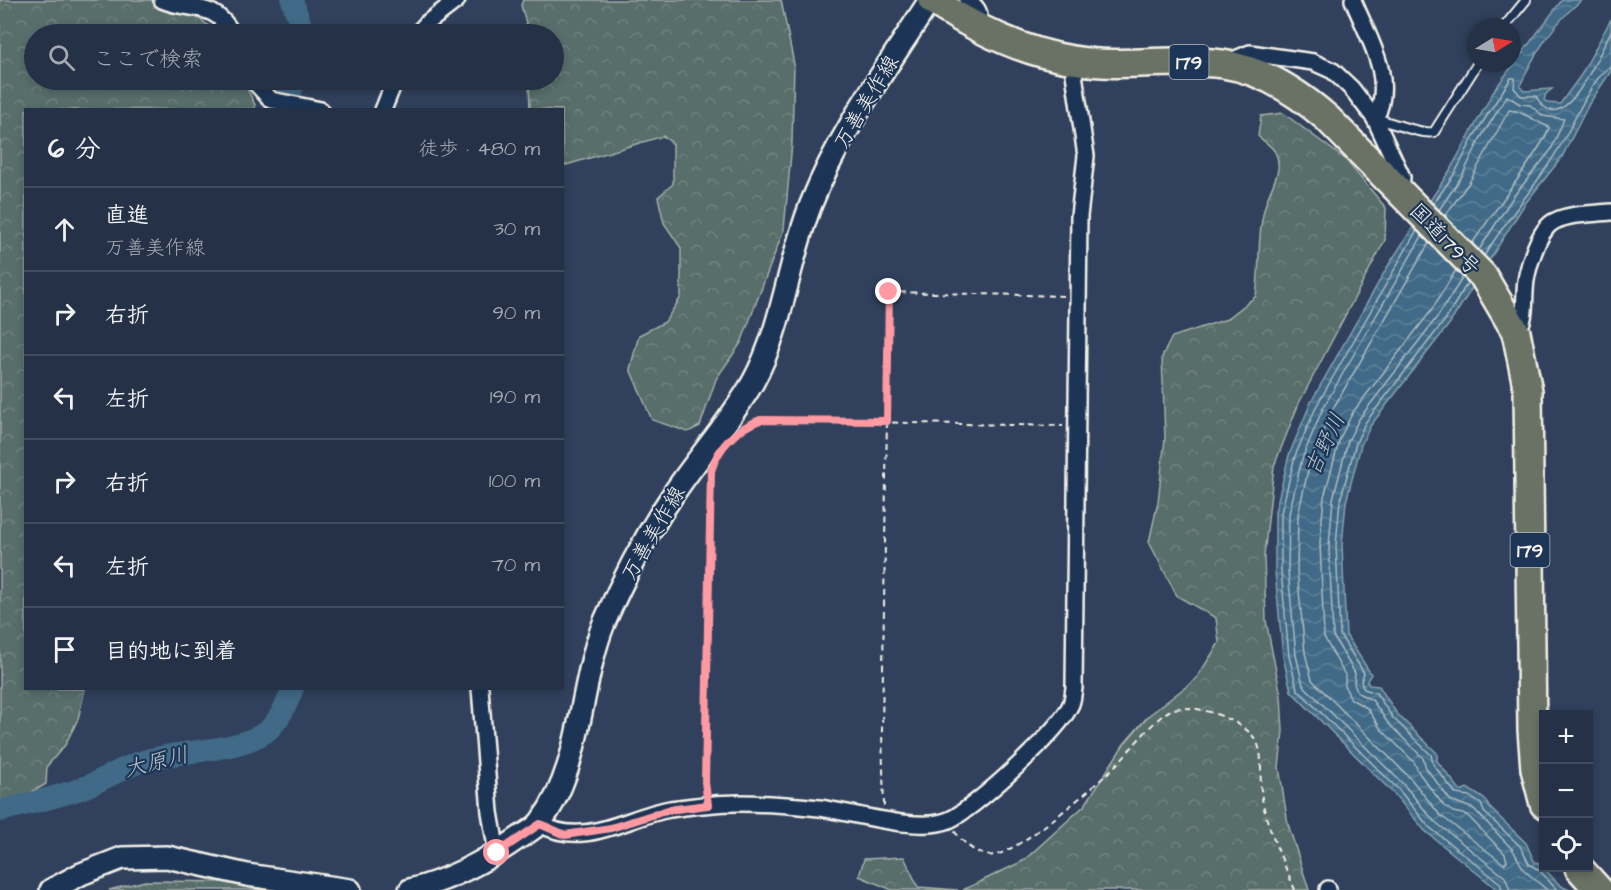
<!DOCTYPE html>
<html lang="ja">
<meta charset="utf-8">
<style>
body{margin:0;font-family:"Architects Daughter","Klee One",sans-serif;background:#2d394d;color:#f1f3f6}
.controls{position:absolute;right:18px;bottom:18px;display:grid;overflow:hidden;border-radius:0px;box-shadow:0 3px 9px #0003}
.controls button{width:54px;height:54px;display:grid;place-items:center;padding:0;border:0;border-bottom:2px solid #424c5f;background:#253146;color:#f1f3f6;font:30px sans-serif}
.compass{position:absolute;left:1467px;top:18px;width:54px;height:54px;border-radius:50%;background:#253146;box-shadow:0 3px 9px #0003;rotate:79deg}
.stop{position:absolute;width:18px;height:18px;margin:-14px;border:4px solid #ff9aa2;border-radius:50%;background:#fff}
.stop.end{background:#ff9aa2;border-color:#fff;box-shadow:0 2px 6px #0008}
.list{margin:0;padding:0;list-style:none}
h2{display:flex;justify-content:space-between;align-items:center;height:78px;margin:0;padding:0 24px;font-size:26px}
h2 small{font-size:20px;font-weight:400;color:#a3a9b3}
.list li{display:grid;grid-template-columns:39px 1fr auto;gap:18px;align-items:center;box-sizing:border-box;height:84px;padding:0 24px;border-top:2px solid #424c5f}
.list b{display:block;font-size:22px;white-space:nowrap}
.list p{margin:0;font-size:20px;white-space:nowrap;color:#a3a9b3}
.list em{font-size:20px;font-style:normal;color:#a3a9b3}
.icon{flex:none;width:33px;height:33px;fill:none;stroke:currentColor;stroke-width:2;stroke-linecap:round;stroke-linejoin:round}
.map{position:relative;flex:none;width:1611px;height:890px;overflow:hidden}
.search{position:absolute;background:#253146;box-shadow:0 3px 9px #0003;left:24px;top:24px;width:540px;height:66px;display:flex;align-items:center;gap:15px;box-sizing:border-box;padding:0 21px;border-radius:33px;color:#a3a9b3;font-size:22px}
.panel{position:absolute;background:#253146;box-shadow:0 3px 9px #0003;left:24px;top:108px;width:540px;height:582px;border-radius:0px}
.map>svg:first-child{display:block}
</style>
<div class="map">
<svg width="1611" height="890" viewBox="0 0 1611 890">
<defs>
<pattern id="forest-crowns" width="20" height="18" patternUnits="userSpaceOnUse" patternTransform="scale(1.5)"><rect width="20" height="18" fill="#586e6a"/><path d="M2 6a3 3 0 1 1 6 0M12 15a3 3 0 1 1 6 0" fill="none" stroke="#71837f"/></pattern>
<pattern id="water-waves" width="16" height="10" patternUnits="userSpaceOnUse" patternTransform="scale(1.5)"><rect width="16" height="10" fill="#406b87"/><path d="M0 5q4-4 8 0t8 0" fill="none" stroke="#5c8198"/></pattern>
</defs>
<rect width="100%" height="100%" fill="#31415d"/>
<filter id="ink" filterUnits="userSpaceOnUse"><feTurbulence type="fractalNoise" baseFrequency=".0167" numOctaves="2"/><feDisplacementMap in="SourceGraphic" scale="12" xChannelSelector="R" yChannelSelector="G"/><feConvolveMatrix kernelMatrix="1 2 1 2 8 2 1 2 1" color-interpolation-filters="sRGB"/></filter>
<g filter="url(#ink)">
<!-- forest -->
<g fill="url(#forest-crowns)" stroke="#a6b0a9" stroke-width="1.5">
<path d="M0 0H150L197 17 219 34H34V80H243L255 105V109L26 110V688L85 689 78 719 65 745 47 766 46 784 27 795 0 801Z"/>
<path d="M523 0H781L794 64 792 143 784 229 741 343 716 379 700 426 688 432 652 420 630 369 639 335 665 322 681 297V248L664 223 658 197 673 184V144L663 136 563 166 562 110 530 109 529 80H554V34H529L521 5Z"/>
<path d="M1283 113 1345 159 1386 208 1385 240 1299 403 1274 466 1264 556 1266 621 1281 696 1283 731 1279 767 1288 824 1309 890H963L1023 861 1085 805 1124 744 1148 716 1196 679 1219 643 1216 618 1177 596 1149 542 1158 502 1165 438 1162 357 1172 337 1227 319 1256 296C1261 264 1256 231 1267 200 1272 185 1284 168 1275 152 1272 146 1263 141 1258 136L1261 116Z"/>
<path d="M904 857 918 887 958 890H892L859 876 864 859Z"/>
<path d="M145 881 242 882 295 890H109Z"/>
</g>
<!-- water -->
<path fill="url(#water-waves)" stroke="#88a1ae" stroke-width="1.5" d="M1562 0H1582C1555 21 1533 55 1520 86L1524 91 1552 89 1546 94 1544 100 1548 103 1560 104 1581 75 1611 19V71L1589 104 1562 157 1524 205 1450 323 1371 425 1361 445 1346 502 1342 545 1346 635 1371 674 1367 681 1369 685 1379 686 1397 714 1437 753V761L1461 791 1467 788 1486 800 1489 807 1526 843 1534 861C1548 867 1555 887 1570 890H1498L1425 831 1395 795 1291 691 1283 657 1275 571V512L1289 455 1311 402 1388 266 1450 170 1495 89Z"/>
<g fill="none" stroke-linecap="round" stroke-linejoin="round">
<!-- shore -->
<g stroke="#acbbc1" stroke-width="1.5">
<path d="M1433 204 1455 173 1474 136 1511 78H1515L1514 88 1521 96H1536C1562 146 1600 53 1611 31"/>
<path d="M1439 210 1462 176 1480 139 1507 96 1520 104 1530 105 1543 116 1564 119 1551 150 1513 197 1479 250"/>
<path d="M1445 216 1470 181 1509 110C1524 111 1535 122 1549 127 1550 138 1483 226 1472 244"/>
<path d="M1417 230 1317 405 1295 456 1281 513V571L1289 656 1297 689 1399 790 1429 827 1500 883 1502 890"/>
<path d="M1422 236 1323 408 1302 459 1289 514 1288 571 1296 655 1303 685 1404 785 1434 821 1505 877 1510 890"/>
<path d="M1429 243 1331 412 1310 461 1298 515 1297 570 1305 653 1312 680 1411 779 1440 815 1504 864 1507 861 1505 854 1467 815 1453 812 1444 806 1419 773 1414 762 1381 729 1367 708 1351 699 1345 687V675L1324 637 1320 543 1324 497 1340 438 1353 412 1431 311 1456 270"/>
<path d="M1484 256C1511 212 1547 174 1570 128 1577 115 1597 70 1611 68"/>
<path d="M1463 277 1438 316 1359 419 1348 441 1333 499 1329 545 1333 636 1355 673 1354 684 1358 693 1372 700 1388 723 1423 758 1426 768 1450 800 1474 809 1513 850 1524 870 1547 890"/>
<path d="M1468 282 1445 320 1365 423 1356 443 1340 501 1336 545 1340 635 1364 673 1361 682 1364 689 1376 693 1393 718 1431 755 1433 764 1456 794 1469 796 1481 804 1484 812 1520 846 1529 864 1540 871 1557 890"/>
</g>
<!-- river -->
<g stroke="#406b87" stroke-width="22">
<path d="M292 0 304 34"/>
<path d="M281 110 296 80"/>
<path d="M0 811C26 804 54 798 80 789 103 781 123 766 147 760 181 750 239 752 267 731 280 720 287 704 293 688"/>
</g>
<defs>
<g id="lane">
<path d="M1504 27 1526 0"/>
<path d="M1376 119C1393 122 1420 135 1434 132L1478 63"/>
</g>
<g id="street">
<path d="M162 0C189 12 215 0 232 34"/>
<path d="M967 0C979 8 981 13 977 27"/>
<path d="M1353 0C1368 38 1396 79 1375 119"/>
<path d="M417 34 427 23 457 0"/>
<path d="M1226 63 1250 53 1313 62 1333 71 1352 89 1375 119 1402 177 1401 192"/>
<path d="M253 80 271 100 321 110"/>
<path d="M383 110 395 80"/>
<path d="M1516 332C1526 321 1524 305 1525 292 1525 274 1538 228 1555 221 1572 213 1593 214 1611 212"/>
<path d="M480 688 490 812 497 853"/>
<path d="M540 824C585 849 625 817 670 809 692 806 715 803 738 803 764 803 792 805 819 808 852 812 918 833 949 820 974 809 1059 731 1070 706 1073 701 1073 694 1074 688L1079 216 1086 156 1074 74V61"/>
<path d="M1328 889V890"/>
</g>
<g id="secondary">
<path d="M51 890 81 874 122 858 167 857 247 875 350 890"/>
<path d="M410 890C451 880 486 861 520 837 527 833 536 828 541 821 582 768 579 685 604 623 623 579 646 535 672 496 698 457 730 422 753 382 783 327 788 262 811 204 840 131 888 66 930 0"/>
</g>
<g id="highway">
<path d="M932 0C975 29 1022 52 1073 60 1123 69 1173 57 1223 64 1263 70 1297 92 1327 118L1483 276 1516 332 1528 391 1532 730 1535 769 1544 804"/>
<path d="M1579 868 1599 890"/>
</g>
</defs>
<!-- lane casing -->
<use href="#lane" stroke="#f4f1e8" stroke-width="12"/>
<!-- street casing -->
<use href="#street" stroke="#f4f1e8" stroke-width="20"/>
<!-- secondary casing -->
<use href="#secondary" stroke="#f4f1e8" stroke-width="26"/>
<!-- highway casing -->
<use href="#highway" stroke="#f4f1e8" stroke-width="32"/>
<!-- path -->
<g stroke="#f4f1e8" stroke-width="2" stroke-dasharray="6 4.5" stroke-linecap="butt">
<path d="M746 425 760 420 1063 426"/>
<path d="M706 793 711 472"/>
<path d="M884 806 882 731 889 292 1066 296"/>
<path d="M954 831C964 843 978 858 995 855 1019 851 1096 786 1115 766 1128 753 1154 719 1169 711 1190 701 1237 718 1252 735 1266 751 1259 772 1261 791 1265 826 1282 858 1295 890"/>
</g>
<!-- lane -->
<use href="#lane" stroke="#1d3557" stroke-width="8"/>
<!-- street -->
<use href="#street" stroke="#1d3557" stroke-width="15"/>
<!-- secondary -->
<use href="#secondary" stroke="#1d3557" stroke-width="21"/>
<!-- highway -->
<use href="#highway" stroke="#6b7165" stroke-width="27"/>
</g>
</g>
<g fill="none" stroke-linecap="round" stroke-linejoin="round" filter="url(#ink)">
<!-- route -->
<path stroke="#ff9aa2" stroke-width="8" d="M497 853 540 824 565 835 611 828 668 810 708 805 705 782 711 471C718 447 736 429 760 420L887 421 889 292"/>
</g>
<g text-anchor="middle" stroke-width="4.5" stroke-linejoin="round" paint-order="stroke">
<!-- shield labels -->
<g fill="#1d3557" stroke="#b4b9bc" stroke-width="1.5">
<rect x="1169.5" y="45" width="39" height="34" rx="4.5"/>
<rect x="1510.5" y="533" width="39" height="34" rx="4.5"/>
</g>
<g font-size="20" font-weight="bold" fill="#f4f1e8">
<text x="1189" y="69">179</text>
<text x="1530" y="557">179</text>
</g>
<!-- street labels -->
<g font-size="21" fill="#f4f1e8" stroke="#1d3557">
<text transform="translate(866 102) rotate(-59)" y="7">万善美作線</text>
<text transform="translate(1445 239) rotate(46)" y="7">国道179号</text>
<text transform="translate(653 533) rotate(-60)" y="7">万善美作線</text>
</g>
<!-- water labels -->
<g font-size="22" font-style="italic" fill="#b5c2c6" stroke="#1d3557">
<text transform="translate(1324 444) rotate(-65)" y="8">吉野川</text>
<text transform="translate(156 761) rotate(-14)" y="8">大原川</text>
</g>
</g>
</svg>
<div class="controls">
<button>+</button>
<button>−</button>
<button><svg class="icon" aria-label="locate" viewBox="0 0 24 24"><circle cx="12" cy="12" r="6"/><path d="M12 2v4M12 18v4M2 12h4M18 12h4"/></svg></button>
</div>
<svg class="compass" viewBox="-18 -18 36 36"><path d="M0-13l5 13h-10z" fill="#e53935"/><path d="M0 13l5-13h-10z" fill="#a3a9b3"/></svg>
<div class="stop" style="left:497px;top:853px"></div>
<div class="stop end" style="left:889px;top:292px"></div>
<div class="search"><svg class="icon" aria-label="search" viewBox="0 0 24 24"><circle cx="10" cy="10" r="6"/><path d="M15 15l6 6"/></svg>ここで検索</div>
<section class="panel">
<h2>6 分<small>徒歩 · 480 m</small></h2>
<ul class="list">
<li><svg class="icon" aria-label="ahead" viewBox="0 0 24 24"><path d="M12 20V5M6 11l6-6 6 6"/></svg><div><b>直進</b><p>万善美作線</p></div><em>30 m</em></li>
<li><svg class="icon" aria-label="right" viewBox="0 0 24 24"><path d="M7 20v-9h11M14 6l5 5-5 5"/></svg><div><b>右折</b></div><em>90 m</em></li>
<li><svg class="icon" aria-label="left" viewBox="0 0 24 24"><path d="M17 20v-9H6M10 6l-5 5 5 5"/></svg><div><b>左折</b></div><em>190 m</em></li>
<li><svg class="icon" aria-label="right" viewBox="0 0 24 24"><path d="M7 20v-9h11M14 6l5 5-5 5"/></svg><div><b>右折</b></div><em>100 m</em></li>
<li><svg class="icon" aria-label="left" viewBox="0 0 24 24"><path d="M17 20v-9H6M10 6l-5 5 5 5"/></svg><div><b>左折</b></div><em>70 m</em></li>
<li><svg class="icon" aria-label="arrive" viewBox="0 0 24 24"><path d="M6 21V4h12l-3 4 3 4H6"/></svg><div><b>目的地に到着</b></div></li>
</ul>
</section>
</div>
